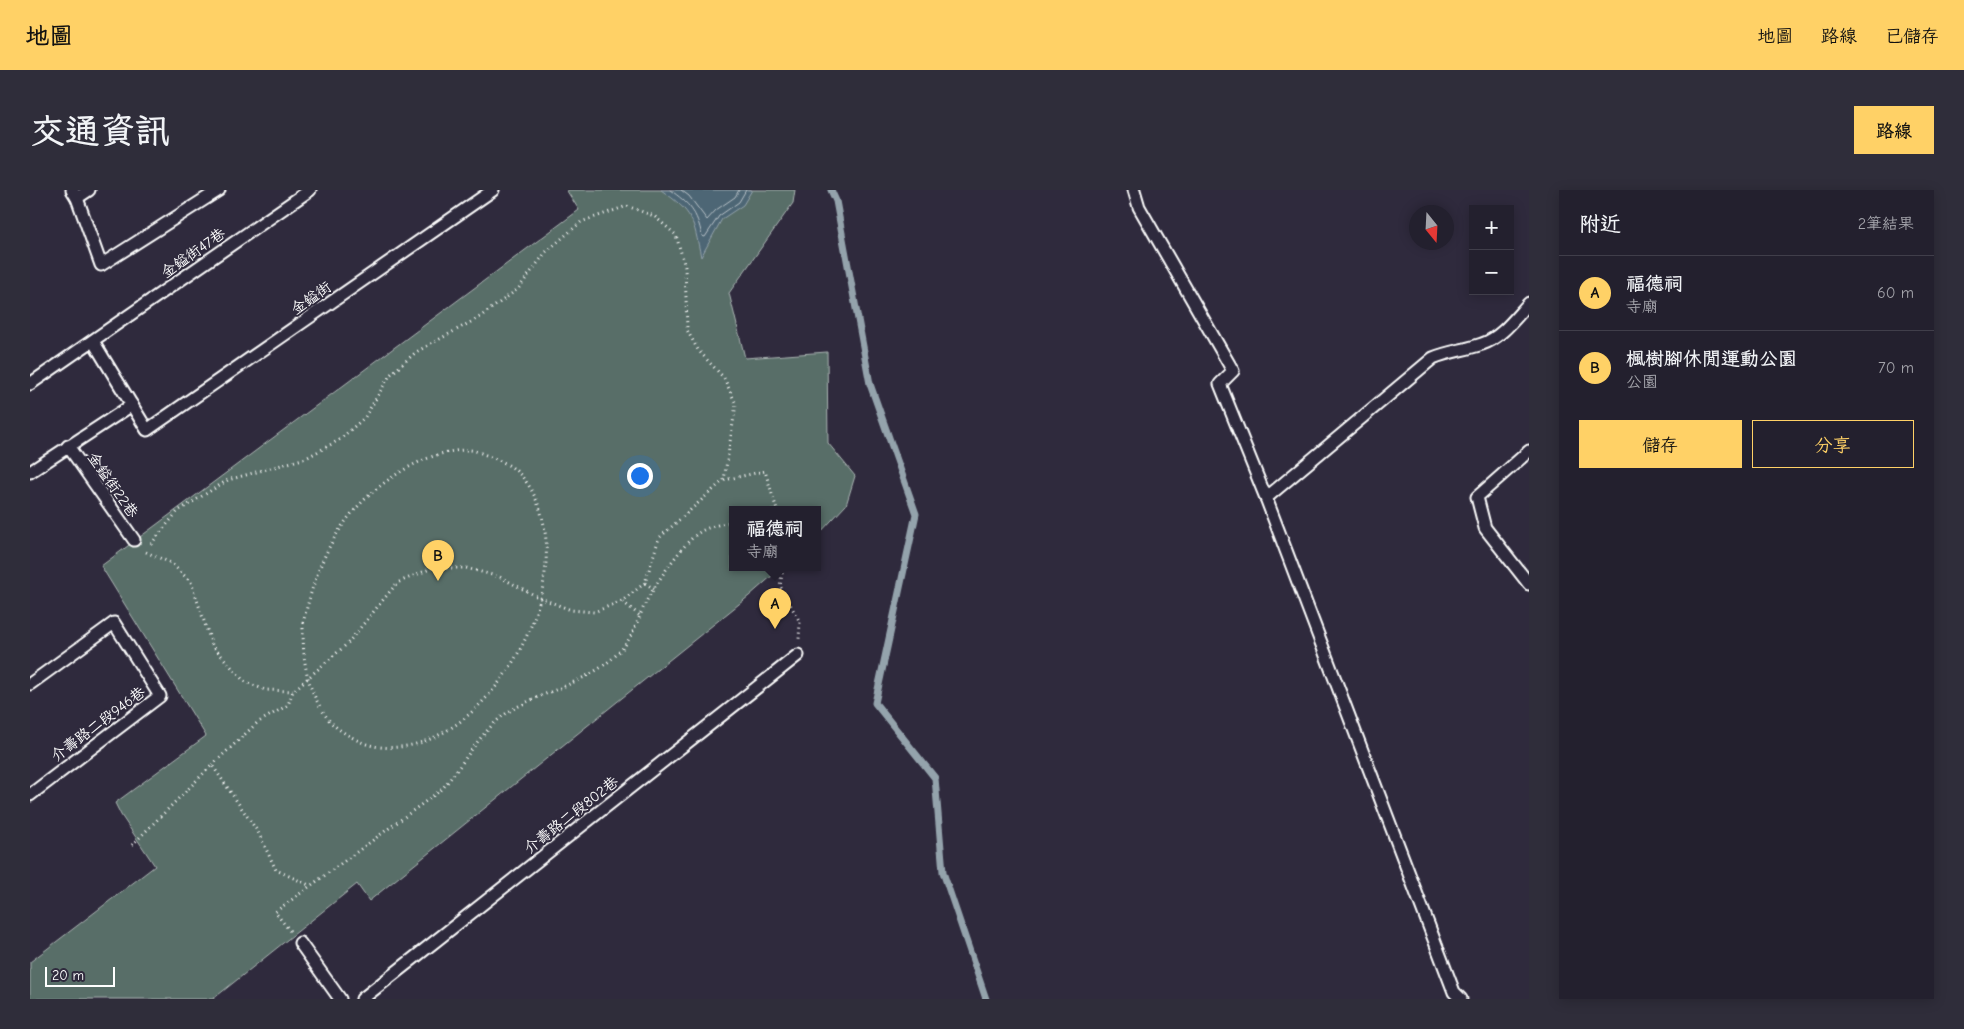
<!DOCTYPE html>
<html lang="zh-TW">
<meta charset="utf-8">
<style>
body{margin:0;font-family:"Comic Neue","LXGW WenKai TC",sans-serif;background:#2f2d3a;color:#f1f3f6}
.controls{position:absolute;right:15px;top:15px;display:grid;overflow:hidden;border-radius:0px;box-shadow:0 2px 12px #0003}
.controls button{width:45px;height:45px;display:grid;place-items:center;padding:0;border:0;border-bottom:1px solid #403e4a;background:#23202e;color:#f1f3f6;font:25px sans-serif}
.compass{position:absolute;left:1379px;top:15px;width:45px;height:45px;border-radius:50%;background:#23202e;box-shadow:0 2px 12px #0003;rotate:162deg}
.scale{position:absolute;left:15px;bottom:12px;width:70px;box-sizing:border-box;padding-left:5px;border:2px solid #fff;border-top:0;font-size:14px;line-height:18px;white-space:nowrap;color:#fff;-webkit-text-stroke:4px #2f2a3d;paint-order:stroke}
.you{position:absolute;left:609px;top:285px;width:18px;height:18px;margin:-12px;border:4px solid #fff;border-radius:50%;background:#1a73e8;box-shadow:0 0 0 8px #1a73e833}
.badge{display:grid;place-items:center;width:32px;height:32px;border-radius:50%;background:#ffd166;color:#111;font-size:16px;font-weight:700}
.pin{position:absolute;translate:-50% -41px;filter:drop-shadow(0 1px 2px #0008)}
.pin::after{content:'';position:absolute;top:26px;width:18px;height:15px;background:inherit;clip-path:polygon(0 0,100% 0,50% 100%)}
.popup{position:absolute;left:699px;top:316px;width:92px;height:65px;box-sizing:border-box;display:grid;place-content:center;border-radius:0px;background:#23202e;filter:drop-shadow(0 1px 4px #0005);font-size:16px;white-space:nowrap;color:#a3a3aa}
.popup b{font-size:19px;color:#f1f3f6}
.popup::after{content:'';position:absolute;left:50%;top:100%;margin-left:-10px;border:10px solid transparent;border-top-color:#23202e}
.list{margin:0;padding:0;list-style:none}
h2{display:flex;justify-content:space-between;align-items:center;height:65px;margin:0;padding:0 20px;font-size:21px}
h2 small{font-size:16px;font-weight:400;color:#a3a3aa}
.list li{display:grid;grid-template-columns:32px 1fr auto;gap:15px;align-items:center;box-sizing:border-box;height:75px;padding:0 20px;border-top:1px solid #403e4a}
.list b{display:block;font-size:19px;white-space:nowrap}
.list p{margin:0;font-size:16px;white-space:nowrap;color:#a3a3aa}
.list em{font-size:16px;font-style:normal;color:#a3a3aa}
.actions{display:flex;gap:10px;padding:15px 20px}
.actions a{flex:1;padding:11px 0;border:1px solid #ffd166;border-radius:0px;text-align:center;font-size:18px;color:#ffd166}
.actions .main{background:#ffd166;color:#111}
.map{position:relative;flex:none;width:1499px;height:809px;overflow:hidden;border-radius:0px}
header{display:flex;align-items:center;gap:30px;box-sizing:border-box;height:70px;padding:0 25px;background:#ffd166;color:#111}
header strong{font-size:24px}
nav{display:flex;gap:28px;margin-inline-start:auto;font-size:18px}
.intro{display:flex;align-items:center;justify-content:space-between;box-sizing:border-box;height:120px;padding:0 30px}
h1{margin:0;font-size:35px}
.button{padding:12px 22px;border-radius:0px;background:#ffd166;color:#111;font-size:18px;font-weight:700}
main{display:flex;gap:30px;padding:0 30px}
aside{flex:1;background:#23202e;border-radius:0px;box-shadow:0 2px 12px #0003}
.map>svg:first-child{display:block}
</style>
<header>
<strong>地圖</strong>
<nav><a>地圖</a><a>路線</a><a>已儲存</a></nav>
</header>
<div class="intro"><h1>交通資訊</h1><a class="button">路線</a></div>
<main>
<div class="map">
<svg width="1499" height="809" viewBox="0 0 1499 809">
<rect width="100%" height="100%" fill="#2f2a3d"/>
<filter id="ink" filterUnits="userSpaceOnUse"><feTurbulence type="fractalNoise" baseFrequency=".02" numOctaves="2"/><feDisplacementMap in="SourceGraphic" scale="10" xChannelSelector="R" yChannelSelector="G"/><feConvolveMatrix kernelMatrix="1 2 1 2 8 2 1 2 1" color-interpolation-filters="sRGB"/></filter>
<g filter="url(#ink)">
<!-- green -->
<path fill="#586e68" stroke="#acb6b4" d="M539 0H765L763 13 699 103 715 168 797 162 798 253 825 286 816 315 788 345V320H702V378H751L719 406 339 711 327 694 183 809H0V772L125 676 91 625 85 613 176 546 71 376 549 20 537 1Z"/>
<!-- water -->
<path fill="#4d6675" stroke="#94a3ac" d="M631 0H722L713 15 692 29 671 67C663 29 664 23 631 0Z"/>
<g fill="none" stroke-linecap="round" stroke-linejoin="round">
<!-- shore -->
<g stroke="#b8c2c8" stroke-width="1">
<path d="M640 0C660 14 667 22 672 46L675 47 689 26 709 12 716 0"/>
<path d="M651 0 659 6 677 30 686 20 705 7 709 0"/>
</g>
<!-- stream -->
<path stroke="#94a3ac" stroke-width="7" d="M801 0 806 11 840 194 886 324 845 513 905 588 913 682 956 809"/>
<defs>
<g id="lane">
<path d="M42 0 47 8 71 75 189 0"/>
<path d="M1104 0 1109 17 1203 181 1190 194 1236 308 1424 802 1431 809"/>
<path d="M47 8 59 0"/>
<path d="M63 151 117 240 463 0"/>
<path d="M0 194 280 0"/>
<path d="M38 256 104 350"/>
<path d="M1499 261 1447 307 1455 338 1499 394"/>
<path d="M0 282 102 215"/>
<path d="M1236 308 1403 168C1420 161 1436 160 1452 154 1471 148 1486 127 1499 113"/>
<path d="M0 494 84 433 130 506 0 605"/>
<path d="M270 753 310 809"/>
<path d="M332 809 768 465"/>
</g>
</defs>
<!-- lane casing -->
<use href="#lane" stroke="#fff" stroke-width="15"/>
<!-- path -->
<g stroke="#fff" stroke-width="3" stroke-dasharray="1 4" stroke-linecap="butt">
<path d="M694 290 735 281 747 320"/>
<path d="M121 354 148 321 198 290 276 268 309 250 335 227 360 185 386 162 450 127 488 99 516 62 551 32 597 16 624 26 646 45 655 77 657 140 668 160 694 188 706 214 694 290 629 348 615 393 592 411 610 426"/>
<path d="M116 362 141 373 161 392 182 455 214 491 235 500 263 501"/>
<path d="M753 378 750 396 770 432 769 449"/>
<path d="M615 393 624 399"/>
<path d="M273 433C282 396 292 363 315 332 340 297 394 259 439 260 446 260 455 265 461 267 477 273 487 279 497 293 554 377 476 533 382 555 363 559 344 559 327 550 310 541 300 535 291 518"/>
<path d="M182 575 227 533 258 515 263 501 317 454 367 393 402 378H436L470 387 510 408 541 420 564 422 592 411"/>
<path d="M102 655 182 575 228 642 246 680 281 696"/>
<path d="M260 741 245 722 411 600C436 572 453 534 487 517 523 498 562 491 590 461 602 449 608 429 615 414 624 396 653 352 670 342 677 337 694 333 702 332"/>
</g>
<!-- lane -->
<use href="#lane" stroke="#2f2a3d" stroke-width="11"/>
<!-- path-bridge -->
<path stroke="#fff" stroke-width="3" stroke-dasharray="1 4" stroke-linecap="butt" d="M273 433C273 464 274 491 291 518"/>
</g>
</g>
<g text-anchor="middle" stroke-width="4" stroke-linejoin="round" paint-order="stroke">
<!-- street labels -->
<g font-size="15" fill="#fff" stroke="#2f2a3d">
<text transform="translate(163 63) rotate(-35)" y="5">金鎰街47巷</text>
<text transform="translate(281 108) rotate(-35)" y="5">金鎰街</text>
<text transform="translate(83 295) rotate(55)" y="5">金鎰街22巷</text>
<text transform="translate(68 534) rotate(-37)" y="5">介壽路二段946巷</text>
<text transform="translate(541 625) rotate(-38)" y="5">介壽路二段802巷</text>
</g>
</g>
</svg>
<div class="controls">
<button>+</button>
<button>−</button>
</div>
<svg class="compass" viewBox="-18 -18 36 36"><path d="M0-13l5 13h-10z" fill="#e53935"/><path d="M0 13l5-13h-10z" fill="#a3a3aa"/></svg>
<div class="scale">20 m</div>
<div class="you"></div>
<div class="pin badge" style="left:745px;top:439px">A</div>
<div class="popup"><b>福德祠</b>寺廟</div>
<div class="pin badge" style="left:408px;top:391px">B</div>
</div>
<aside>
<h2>附近<small>2筆結果</small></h2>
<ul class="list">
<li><span class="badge">A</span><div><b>福德祠</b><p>寺廟</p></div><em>60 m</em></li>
<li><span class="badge">B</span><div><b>楓樹腳休閒運動公園</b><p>公園</p></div><em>70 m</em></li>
</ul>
<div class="actions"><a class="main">儲存</a><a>分享</a></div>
</aside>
</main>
